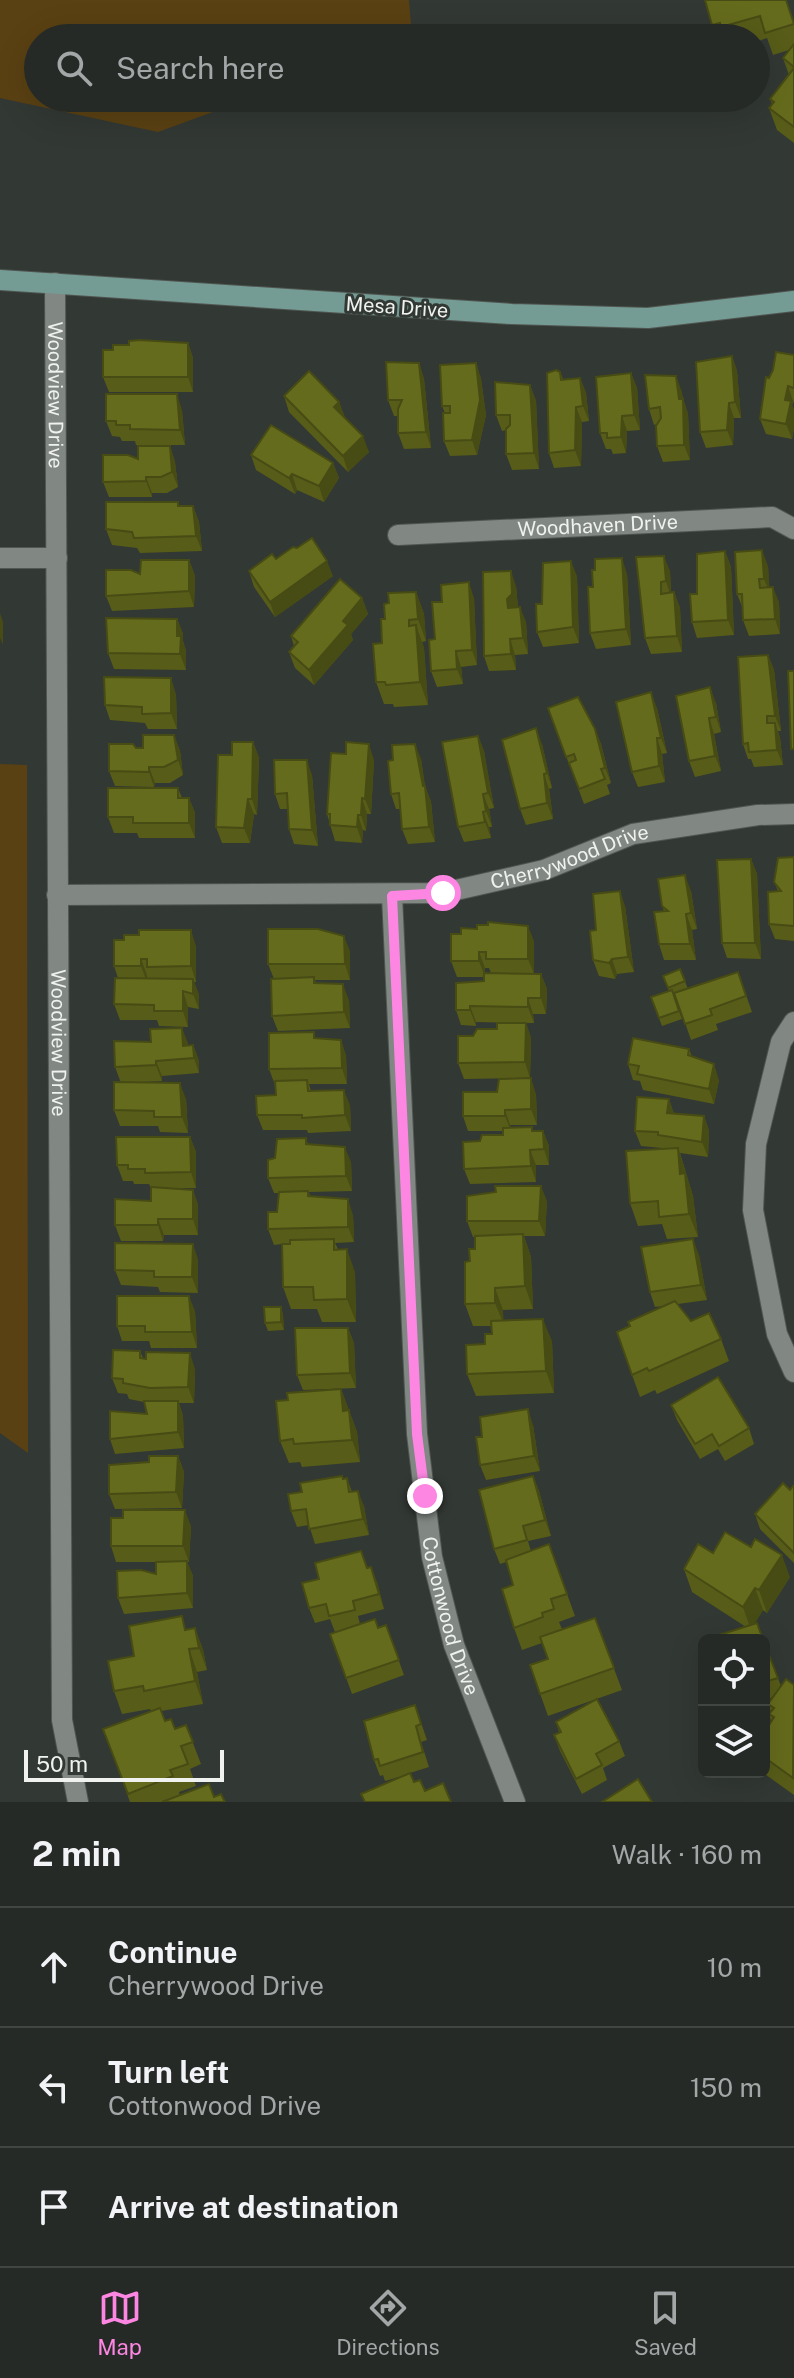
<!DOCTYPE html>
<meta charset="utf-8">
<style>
body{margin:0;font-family:"Public Sans",sans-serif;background:#323632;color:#f1f3f6}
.controls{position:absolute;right:24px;bottom:24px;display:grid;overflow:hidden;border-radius:12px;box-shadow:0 8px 32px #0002}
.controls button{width:72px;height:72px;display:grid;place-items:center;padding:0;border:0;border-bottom:2px solid #424643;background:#262a26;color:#f1f3f6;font:40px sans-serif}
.scale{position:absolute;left:24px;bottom:20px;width:200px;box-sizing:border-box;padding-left:8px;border:4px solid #eff2ef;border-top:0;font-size:22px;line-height:28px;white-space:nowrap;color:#eff2ef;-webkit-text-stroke:6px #323833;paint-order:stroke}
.stop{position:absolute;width:24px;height:24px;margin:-18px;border:6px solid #fd86e3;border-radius:50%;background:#fff}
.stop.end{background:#fd86e3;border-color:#fff;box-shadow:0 2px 8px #0008}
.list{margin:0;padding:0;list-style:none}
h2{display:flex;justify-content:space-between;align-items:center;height:104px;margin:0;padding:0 32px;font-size:34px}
h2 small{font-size:26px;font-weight:400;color:#a4a7a7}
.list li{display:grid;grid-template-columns:52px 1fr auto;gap:24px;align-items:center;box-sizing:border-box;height:120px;padding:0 32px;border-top:2px solid #424643}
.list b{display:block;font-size:30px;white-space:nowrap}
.list p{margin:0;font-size:26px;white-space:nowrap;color:#a4a7a7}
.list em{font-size:26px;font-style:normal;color:#a4a7a7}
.icon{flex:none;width:44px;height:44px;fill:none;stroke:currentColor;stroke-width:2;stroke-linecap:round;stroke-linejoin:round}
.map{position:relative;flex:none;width:794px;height:1802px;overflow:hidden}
.search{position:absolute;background:#262a26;box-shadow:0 8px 32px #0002;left:24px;right:24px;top:24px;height:88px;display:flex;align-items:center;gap:20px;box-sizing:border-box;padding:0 28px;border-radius:44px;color:#a4a7a7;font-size:30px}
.sheet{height:464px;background:#262a26}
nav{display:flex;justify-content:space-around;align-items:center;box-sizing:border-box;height:112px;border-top:2px solid #424643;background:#262a26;font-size:22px;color:#a4a7a7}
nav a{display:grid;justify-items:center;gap:4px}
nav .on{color:#fd86e3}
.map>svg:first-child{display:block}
</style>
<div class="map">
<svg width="794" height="1802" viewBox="0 0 794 1802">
<rect width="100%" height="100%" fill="#323833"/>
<!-- green -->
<g fill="#5a4113">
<path d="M0 0H409L412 38H38V98H251L158 132 0 98Z"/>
<path d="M0 764 27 765 28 1453 0 1433Z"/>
</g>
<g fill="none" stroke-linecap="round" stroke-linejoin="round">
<defs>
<g id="street">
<path id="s1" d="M55 283 62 1720 78 1802"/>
<path id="s2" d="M398 535 772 517 794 529"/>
<path d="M0 558H57"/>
<path id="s3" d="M57 895 443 893 544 870 633 834 758 815 794 814"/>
<path id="s4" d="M392 896 417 1434 432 1557 454 1645 515 1802"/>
<path d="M794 1022 781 1042 756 1144 753 1210 777 1334 794 1372"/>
</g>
<path id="secondary" d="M0 280 512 314 648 318 794 301"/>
</defs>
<!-- street casing -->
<use href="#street" stroke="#515652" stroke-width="22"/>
<!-- secondary casing -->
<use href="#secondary" stroke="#515652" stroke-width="22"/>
<!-- street -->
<use href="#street" stroke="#818782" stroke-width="20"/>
<!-- secondary -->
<use href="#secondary" stroke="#749c94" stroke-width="20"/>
</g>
<!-- wall -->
<g fill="#575c18" fill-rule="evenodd">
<path d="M705 0 794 20V143L777 130 769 108 772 104 770 99 789 75 783 58 789 50 773 55 767 38 756 42V38H717Z"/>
<path d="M188 343 193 358V392H109L103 377 113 350Z"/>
<path d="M794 355V401L792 405 794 410V428L792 439 766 434 760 419 769 378Z"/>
<path d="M732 356 737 371 741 418H734L733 445 706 448 700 432Z"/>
<path d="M419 363 424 379 431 448 404 449 398 433V416H394L388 400Z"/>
<path d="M476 363 481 379 486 415 477 455 450 456 444 441 445 413 442 406Z"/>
<path d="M560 372 563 379 580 378 586 393 589 421 582 422 581 466 554 468 549 453Z"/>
<path d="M631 373 637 388 640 430 627 431 626 453 613 454 611 449H606L600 433Z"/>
<path d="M676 376 688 414 690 460 663 462 657 446V424L654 425 649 409Z"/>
<path d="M530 385 536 401 539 469 512 470 506 454V430L502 431 496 415Z"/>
<path d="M284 396 339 402 345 418 369 452 348 472 289 412Z"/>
<path d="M182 410 185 445H136L135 441H122L120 437 112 436 106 421Z"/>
<path d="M170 446 175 462 178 487 167 493H152V497H109L103 482 138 459Z"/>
<path d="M251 455 333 463 339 478 324 502 297 490 295 494 256 470Z"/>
<path d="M178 502 179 506H193L199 522 202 551 140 553 137 548 112 545 106 529Z"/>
<path d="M725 551 731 567 734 635 697 638 692 622 697 594Z"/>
<path d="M636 557 670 571 671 593 674 592 680 608 682 652 651 654 645 638Z"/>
<path d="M276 559 333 576 275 617 254 587 249 571Z"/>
<path d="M189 560 195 576 194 607 112 611 106 596 140 574Z"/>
<path d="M768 566 769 587 779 602 780 634 749 636 743 620V609L737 594Z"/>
<path d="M627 574 631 645 596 649 590 633 593 587Z"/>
<path d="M577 576 579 643 543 647 537 632 542 604Z"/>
<path d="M516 586 518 607 526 622 528 654 515 655 516 670 489 671 484 656Z"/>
<path d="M416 592 424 614 426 641 422 642 424 648 428 705 394 707 393 704H384L376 682 385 619 389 603Z"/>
<path d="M362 598 368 614 351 634 353 640 314 685 295 668 289 652 294 646 291 636Z"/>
<path d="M474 598 477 665 461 667 463 684 437 687 431 671 435 639Z"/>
<path d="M177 619 183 634V641L186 651V670L114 669 108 653Z"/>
<path d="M768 655 774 670 781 731H778L780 738 783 765 754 767 751 759H748L743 744Z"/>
<path d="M176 694 177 729H148L145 723 110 720 105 705Z"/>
<path d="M716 703 721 732 714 734 721 771 695 777 689 761Z"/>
<path d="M548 708 595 729 601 744 611 783 607 785 610 794 584 804Z"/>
<path d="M657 708 667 753 662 754 665 782 638 787 632 772Z"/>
<path d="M174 735 180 751 183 775 170 783H155L154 787 115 786 109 771 143 748Z"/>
<path d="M478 736 484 751 494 808 489 809 492 827H489L491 838 464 842 458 827Z"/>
<path d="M253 742 259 758 257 815 254 814 250 843H222L216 827 232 755Z"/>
<path d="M542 744 552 788 549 789 553 819 526 825 520 809Z"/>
<path d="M421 759 425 786 431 802 435 842 408 844 402 829 400 809H396L391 794Z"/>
<path d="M374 760 371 814H367L366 831 363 830 362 843 335 841 327 814Z"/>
<path d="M312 775 318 846 294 844 289 829 288 809H280L275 794Z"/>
<path d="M178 788 182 798H189L195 813V838H139L137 833H114L108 817Z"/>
<path d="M794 857V941L775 939 769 924 778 891 774 882Z"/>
<path d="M751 859 757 874 761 959 727 958 722 943Z"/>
<path d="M691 891 697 929 692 930 696 960H664L659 944 664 911 662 906Z"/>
<path d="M625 906 634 972 617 974 615 979 599 976 593 960 596 930Z"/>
<path d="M451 934 534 941V973L541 974 547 989 546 1014H533L534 1023H526L531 1038 530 1078 464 1079 458 1063 473 1036 522 1023 476 1022V1026L461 1025 456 1010 484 981V977H457L451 961ZM485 968H489L491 973H485Z"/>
<path d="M196 946V982H194L199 995V1009L188 1007V1027L159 1026 157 1020H120L114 1004 118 978 114 966Z"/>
<path d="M350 951V980H315L316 983 349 1000 350 1028 278 1031 272 1016 274 979 268 964Z"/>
<path d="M680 969 688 989 738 972 752 1012 716 1024 718 1030 691 1040 675 994 673 995 682 1019 662 1026 651 997 669 991 663 976Z"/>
<path d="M316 1038 341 1040 346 1056 347 1084H309L311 1091 350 1105 351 1131 308 1133 307 1130H263L257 1115 276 1095 275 1085 269 1069Z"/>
<path d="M188 1043V1046L193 1045 199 1061V1073L162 1076V1081L121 1083 115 1067Z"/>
<path d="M689 1049 692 1057 719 1080 714 1104 643 1090 640 1081 633 1080 628 1064Z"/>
<path d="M536 1094 537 1125H510L511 1128 534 1131H543L549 1146V1165H536V1182L470 1184 464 1169 480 1141 503 1135V1131H468L463 1116Z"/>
<path d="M186 1099 188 1133 160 1132 158 1126H120L114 1110Z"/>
<path d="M669 1099 674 1114 704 1116 709 1131 708 1157 680 1153 693 1196 698 1237 667 1239 662 1224 638 1226 630 1203 662 1149V1148L641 1146 635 1131Z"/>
<path d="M190 1137 196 1152V1188H166L193 1190 198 1205V1235H164L163 1241H121L115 1225 151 1201V1188L149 1184H134L133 1181H123L117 1165Z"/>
<path d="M306 1138 308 1144 351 1162 352 1191 309 1192 310 1196 353 1215 354 1242 335 1243 338 1249 355 1272 356 1322H322L317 1309H291L283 1287 282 1244 274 1245 268 1229 277 1212 279 1193H274L268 1178 275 1158Z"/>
<path d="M547 1201 545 1236H524L531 1257 533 1309 503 1310V1320L552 1341 554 1393 476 1396 467 1374 492 1334 491 1326H473L465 1304 475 1249V1237H473L467 1221Z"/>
<path d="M699 1255 707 1300 678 1304 691 1321 721 1339 729 1361 657 1394 655 1390 640 1397 632 1375 630 1326 663 1306 655 1307 650 1292Z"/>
<path d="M198 1259V1293L160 1292 158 1287 121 1285 115 1270Z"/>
<path d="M281 1307 283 1315 284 1330 268 1331 265 1323Z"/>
<path d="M195 1311 197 1348H151L149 1341H122L117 1326Z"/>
<path d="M348 1328 354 1343 356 1388 303 1390 297 1375Z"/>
<path d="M140 1351 143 1358 195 1369 194 1403H179L183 1416 184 1448 115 1454 110 1439 147 1414 144 1402 129 1399 127 1394 118 1393 112 1378Z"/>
<path d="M341 1389 357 1432 360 1462 302 1467 300 1462 289 1463 280 1441 288 1400Z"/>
<path d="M671 1405 749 1428 754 1444 725 1461 718 1449 700 1459 677 1420Z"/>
<path d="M533 1425 540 1471 486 1480 480 1465 482 1437Z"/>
<path d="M178 1456 184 1472 182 1508 115 1509 109 1494 149 1462Z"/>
<path d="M533 1476 539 1491 551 1536 528 1541 531 1551 549 1544 575 1616 559 1622 562 1629 595 1618 622 1690 548 1716 530 1665 548 1659 542 1643 522 1650 514 1628 513 1585 506 1562 500 1564 494 1549Z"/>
<path d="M347 1478 352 1492 364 1506 369 1535 315 1544 309 1525 297 1527 291 1511 302 1492Z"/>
<path d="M794 1487V1563L760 1529 755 1514Z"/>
<path d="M191 1526 189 1562H187L193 1576V1608L124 1614 118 1598 156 1574V1562H116L111 1546Z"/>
<path d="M713 1553 790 1577 767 1613 763 1610 754 1624 746 1627 692 1592 684 1569Z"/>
<path d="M367 1568 377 1582 384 1609 358 1616 360 1624 378 1628 386 1625 404 1675 352 1694 330 1634 344 1630 335 1632 330 1619 315 1623 309 1608Z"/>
<path d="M195 1628 203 1650 207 1670 197 1672 203 1704 161 1711 165 1721 175 1729 186 1725 201 1764 190 1769 196 1786 179 1792 180 1795 214 1797 225 1802H130L103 1729 151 1711 150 1709 122 1714 114 1691 134 1656 187 1630Z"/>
<path d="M764 1642 781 1686 794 1685V1795L762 1772H764V1733L771 1721 769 1714 771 1712 768 1704 774 1697 764 1700Z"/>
<path d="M415 1705 427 1740 421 1742 429 1767 410 1773 414 1782 425 1791 451 1802H364L409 1774 385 1781 383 1775 380 1776 374 1760Z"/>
<path d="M556 1722 619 1741 625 1756 603 1768 607 1780 582 1794 560 1751 554 1735 559 1732Z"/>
</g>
<!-- shaded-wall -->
<g fill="#474b14">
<path d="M188 343 193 358V392L188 377Z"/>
<path d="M732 356 737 371 741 418 735 402Z"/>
<path d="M419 363 424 379 431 448 426 432Z"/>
<path d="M476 363 481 379 486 415 477 455 472 440Z"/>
<path d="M631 373 637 388 640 430 634 415Z"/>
<path d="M676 376 682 392 683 400V399L688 414 690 460 684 445Z"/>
<path d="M580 378 586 393 589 421 583 406Z"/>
<path d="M530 385 536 401 539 469 534 453Z"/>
<path d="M788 386 793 401 792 405 794 410V428L792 439 786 424 785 400Z"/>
<path d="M177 394 182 410 185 445 180 430Z"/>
<path d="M339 402 345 417 340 423 334 407Z"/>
<path d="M729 403 734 418 733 445 727 430Z"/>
<path d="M576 407 582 422 581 466 575 450Z"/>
<path d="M622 416 627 431 626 453 621 437Z"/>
<path d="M363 436 369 452 348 472 343 456Z"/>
<path d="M170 446 175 462 178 487 172 472Z"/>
<path d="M333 463 339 478 324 502 319 486Z"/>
<path d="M292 474 297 490 295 494 289 478Z"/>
<path d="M146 477 152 493V497L146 481Z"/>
<path d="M193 506 199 522 202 551 196 536Z"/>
<path d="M762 550 768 566 770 594 764 579Z"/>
<path d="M725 551 731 567 734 635 728 620Z"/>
<path d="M664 556 670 571 671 597 666 581Z"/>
<path d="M622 558 627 574 631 645 626 629Z"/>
<path d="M189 560 195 576 194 607 189 591Z"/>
<path d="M327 561 333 576 275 617 270 602Z"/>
<path d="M571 561 577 576 579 643 573 627Z"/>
<path d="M511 571 516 586 518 610 508 608 507 599Z"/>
<path d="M469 582 474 598 477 665 472 650Z"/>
<path d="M773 587 779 602 780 634 775 619Z"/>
<path d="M416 592 424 614 426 641 418 619Z"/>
<path d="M674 592 680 608 682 652 677 636Z"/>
<path d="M362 598 368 614 351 634 353 640 314 685 309 670 343 621Z"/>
<path d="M520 607 526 622 528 654 523 638Z"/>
<path d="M0 613 3 622V645L0 638Z"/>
<path d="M177 619 183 634V641L186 651V670L180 654 177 636Z"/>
<path d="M416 625 424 648 428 705 420 682Z"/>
<path d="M510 639 515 655 516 670 511 654Z"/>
<path d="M456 651 461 667 463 684 457 669Z"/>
<path d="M768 655 774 670 781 731 775 716Z"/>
<path d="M171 678 176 694 177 729 171 713Z"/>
<path d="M710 687 716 703 721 732 716 717Z"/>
<path d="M651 692 657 708 667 753 661 738Z"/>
<path d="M709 718 714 734 721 771 715 756Z"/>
<path d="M775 723 780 738 783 765 777 750Z"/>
<path d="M536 728 542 744 552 788 547 773Z"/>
<path d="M595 729 601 744 611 783 605 768Z"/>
<path d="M174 735 180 751 183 775 178 760Z"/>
<path d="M478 736 484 751 494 808 488 793Z"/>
<path d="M657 738 662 754 665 782 659 766Z"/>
<path d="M253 742 259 758 257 815 252 799Z"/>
<path d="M369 744 374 760 371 814 365 799Z"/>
<path d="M415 744 421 759 425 786 431 802 435 842 429 827Z"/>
<path d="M307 760 312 775 318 846 312 830Z"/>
<path d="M149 767 155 783 154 787 149 772Z"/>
<path d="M544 774 549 789 553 819 547 803Z"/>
<path d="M483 794 489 809 492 827 486 811Z"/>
<path d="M189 798 195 813V838L189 823Z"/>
<path d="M362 798 367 814 366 831 361 815Z"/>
<path d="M248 799 254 814 250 843 244 828Z"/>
<path d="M483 812 489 827 491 838 485 822Z"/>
<path d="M358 815 363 830 362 843 357 827Z"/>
<path d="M751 859 757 874 761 959 755 943Z"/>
<path d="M685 875 691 891 697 929 691 913Z"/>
<path d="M620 891 625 906 634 972 628 957Z"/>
<path d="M686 914 692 930 696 960 690 944Z"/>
<path d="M528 926 534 941V974L528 959Z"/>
<path d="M191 930 196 946V982L191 966Z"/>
<path d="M344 936 350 951V980L345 964Z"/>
<path d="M479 952 485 968V977L479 961Z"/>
<path d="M141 959 147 975V982L141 966Z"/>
<path d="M612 959 617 974 615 979 609 963Z"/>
<path d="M541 974 547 989 546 1014 541 998Z"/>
<path d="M193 979 199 995V1009L193 994Z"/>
<path d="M343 984 349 1000 350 1028 344 1012Z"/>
<path d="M183 991 188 1007V1027L183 1011Z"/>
<path d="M528 998 533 1014 534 1023 528 1007Z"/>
<path d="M470 1006 476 1022V1026L470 1010Z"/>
<path d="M526 1023 531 1038 530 1078 525 1062Z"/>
<path d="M182 1028 188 1043 189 1058 183 1046Z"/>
<path d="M341 1040 346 1056 347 1084 342 1068Z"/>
<path d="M193 1045 199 1061V1073L194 1058Z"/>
<path d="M156 1061 162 1076V1081L156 1065Z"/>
<path d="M714 1064 719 1080 714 1104 709 1089Z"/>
<path d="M531 1078 536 1094 537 1125 531 1109Z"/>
<path d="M180 1083 186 1099 188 1133 182 1117Z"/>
<path d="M344 1090 350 1105 351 1131 345 1115Z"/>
<path d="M669 1099 674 1115 667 1113Z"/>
<path d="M505 1110 510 1125 511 1131 505 1116Z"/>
<path d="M704 1116 709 1131 708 1157 702 1142Z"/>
<path d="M543 1131 549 1146V1165L544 1149Z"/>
<path d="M190 1137 196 1152V1188L191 1172Z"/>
<path d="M345 1147 351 1162 352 1191 346 1176Z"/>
<path d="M678 1148 693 1196 698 1237 689 1214 680 1174Z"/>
<path d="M530 1150 536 1165V1182L531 1166Z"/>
<path d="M541 1186 547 1201 545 1236 539 1221Z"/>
<path d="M193 1190 198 1205V1235L193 1219Z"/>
<path d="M348 1199 353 1215 354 1242 348 1227Z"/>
<path d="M158 1219 164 1235 163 1241 158 1225Z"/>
<path d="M523 1234 531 1257 533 1309 525 1286Z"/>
<path d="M693 1239 699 1255 707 1300 701 1285Z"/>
<path d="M193 1244 198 1259V1293L192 1277Z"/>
<path d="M347 1249 355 1272 356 1322 347 1299Z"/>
<path d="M495 1288 503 1310 504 1325 495 1303Z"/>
<path d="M189 1296 195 1311 197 1348 192 1332Z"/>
<path d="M281 1307 283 1315 284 1330 281 1322Z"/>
<path d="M543 1319 552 1341 554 1393 546 1371Z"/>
<path d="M348 1328 354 1343 356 1388 350 1373Z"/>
<path d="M190 1353 195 1369 194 1403 188 1387Z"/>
<path d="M341 1389 349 1411H343Z"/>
<path d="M178 1401 183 1416 184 1448 178 1432Z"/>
<path d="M528 1409 533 1425 540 1471 534 1456Z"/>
<path d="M349 1410 357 1432 360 1462 352 1440Z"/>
<path d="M178 1456 184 1472 182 1508 176 1492Z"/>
<path d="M533 1476 539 1491 551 1536 545 1520Z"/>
<path d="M358 1491 364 1506 369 1535 363 1519Z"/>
<path d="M185 1510 191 1526 189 1562 183 1546Z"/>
<path d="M782 1555 790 1577 767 1613 759 1590Z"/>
<path d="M187 1561 193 1576V1608L187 1593Z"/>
<path d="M371 1567 377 1582 384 1609 379 1594Z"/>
<path d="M755 1588 763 1610 751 1630 743 1607Z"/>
<path d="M195 1628 203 1650 207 1670 199 1648Z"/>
<path d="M189 1649 197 1672 203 1704 195 1681Z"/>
</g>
<!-- building -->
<g fill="#656b1c" stroke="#474b14" stroke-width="2">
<path d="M705 0H786L794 24 765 33 760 16 721 27 720 23 712 25Z"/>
<path d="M794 44V67L783 58Z"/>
<path d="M794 68V127L769 108 774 102 770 99Z"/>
<path d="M139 340 188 343V377H103V350H113V345H129V341Z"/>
<path d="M776 352 794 355V388L788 386 785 400 791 401 786 424 760 419 766 377 769 378 773 370Z"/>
<path d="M732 356 735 402 729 403 727 430 700 432 696 362Z"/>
<path d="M386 362 419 363 426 432 398 433V409L402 400H388Z"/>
<path d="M476 363 480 400 472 440 444 441 443 413H450V406H442L440 365Z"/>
<path d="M556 370 560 372 561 380 580 378 583 406 576 407 575 450 549 453 547 373Z"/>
<path d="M309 371 339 402 334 407 363 436 343 456 284 396Z"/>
<path d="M631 373 634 415 622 416 621 437 607 438V433H600L596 377Z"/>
<path d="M645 375 676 376 679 399H683L684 445 657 446 656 426 661 418 660 407 649 409Z"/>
<path d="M495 382 530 385 534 453 506 454V429L510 425V415H496Z"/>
<path d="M106 394H177L180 430 130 429V425H116V421H106Z"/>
<path d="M271 425 333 463 319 486 292 474 289 478 251 455Z"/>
<path d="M138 446H170L172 472 161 477H146V481L103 482V455H128L138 459Z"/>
<path d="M106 502H178V506H193L196 536 134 538 132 532 106 529Z"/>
<path d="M312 538 327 561 270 602 249 571 272 554 276 559 293 547 297 548Z"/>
<path d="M762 550 764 579H759L760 588 773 587 775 619 743 620 742 594H737L735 552Z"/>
<path d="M725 551 728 620 692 622 690 594H697V554Z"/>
<path d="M664 556 666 581 661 582V594L674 592 677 636 645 638 636 557Z"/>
<path d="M622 558 626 629 590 633 588 587H593L592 570H595V559Z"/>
<path d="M141 560H189V591L106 596V570H131L140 574Z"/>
<path d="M571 561 573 627 537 632 536 604H542L543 563Z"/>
<path d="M511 571 512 594 507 599 508 608 520 607 523 638 510 639 511 654 484 656 483 572Z"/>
<path d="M340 579 362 598 343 621 348 625 309 670 289 652 298 642 291 636Z"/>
<path d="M469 582 472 650 456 651 457 669 431 671 429 640 435 639 432 602H442L441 585Z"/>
<path d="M416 592 418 619 409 620V626L416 625 420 682 386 685 385 682H376L373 644 382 643 381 619H385L384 604 389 603 388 593Z"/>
<path d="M106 618 177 619V636H181L180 654 108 653Z"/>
<path d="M768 655 775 716H767V723H775L777 750 749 752 748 743 743 744 738 657Z"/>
<path d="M788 671H794V749H791Z"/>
<path d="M104 677 171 678V713L142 714V707L105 705Z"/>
<path d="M710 687 716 717 709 718 715 756 689 761 676 696Z"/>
<path d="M651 692 661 738H657L659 766 632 772 616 702Z"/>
<path d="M578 697 595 729 605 768 601 769 605 779 579 789 569 763 576 760 574 754 566 757 548 708Z"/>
<path d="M536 728 547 773 544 774 547 803 520 809 502 740Z"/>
<path d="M143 735H174L178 760 164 767H149V772L109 771V744H133L136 748H143Z"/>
<path d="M478 736 488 793 483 794 486 811 483 812 485 822 458 827 442 742Z"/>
<path d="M232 742H253L252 799H248L244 828 216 827 218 755H232Z"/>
<path d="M346 742 369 744 365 799 362 798 361 815H358L357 827 330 825V814H327L331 753 346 754Z"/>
<path d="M415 744 423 786H425L429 827 402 829 399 793 391 794 388 761 393 760 392 745Z"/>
<path d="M274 760H307L312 830 289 829 287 793 275 794Z"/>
<path d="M108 788H178V798H189V823H133V817H108Z"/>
<path d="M794 857V926L769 924 768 892 781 891 774 882 778 858Z"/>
<path d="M751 859 755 943H722L717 860Z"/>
<path d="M685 875 691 913 686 914 690 944H659L654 912 668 911 662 906 658 879Z"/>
<path d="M620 891 628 957 612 959 609 963 593 960 590 931 596 930 593 894Z"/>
<path d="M488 922 528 926V959H486V952H479V961H451V934H461V928L477 929V925H488Z"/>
<path d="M268 929H318L344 936 345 964H268Z"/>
<path d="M139 930H191V966L147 967V959H141V966H114V940H124V935H139Z"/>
<path d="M680 969 685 981 668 988 663 976Z"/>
<path d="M738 972 746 996 710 1009 712 1015 685 1024 674 993Z"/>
<path d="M484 973 541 974V998H528V1007L470 1006V1010H456V983L484 981Z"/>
<path d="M314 977V983L343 984 344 1012 272 1016 271 979Z"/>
<path d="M115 978 193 979V994L183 991V1011H154V1005L114 1004Z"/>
<path d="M672 990 679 1011 659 1018 651 997Z"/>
<path d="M497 1023H526L525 1062 458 1063V1036H473L477 1029H497Z"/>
<path d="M182 1028 183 1046 193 1045 194 1058 156 1061V1065L115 1067 114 1041 151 1042 150 1029Z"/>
<path d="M314 1032V1038L341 1040 342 1068 269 1069V1033Z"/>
<path d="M633 1038 689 1049 688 1055 714 1064 709 1089 637 1074 639 1066 628 1064Z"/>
<path d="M531 1078V1109L505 1110V1116H463V1092H497L499 1079Z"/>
<path d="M307 1080 308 1091 344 1090 345 1115 302 1118V1115H257L256 1096 276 1095 275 1081Z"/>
<path d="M114 1082 180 1083 182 1117H154V1111L114 1110Z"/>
<path d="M637 1097 669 1099 667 1113 704 1116 702 1142 658 1135V1132L635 1131Z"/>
<path d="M532 1127V1131H543L544 1149 530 1150 531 1166 464 1169 463 1142 480 1141 482 1135H503V1128Z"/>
<path d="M116 1137H190L191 1172 145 1173V1169H128V1165H117Z"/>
<path d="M306 1138V1144L345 1147 346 1176 268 1178V1160L275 1158 277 1139Z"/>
<path d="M678 1148 680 1174 685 1173 689 1214 659 1217 658 1201 630 1203 626 1151Z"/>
<path d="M495 1186H541L539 1221H467V1196L496 1192Z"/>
<path d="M151 1187 193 1190V1219H158V1225H115V1199L151 1201Z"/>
<path d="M308 1191V1196L348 1199V1227L268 1229V1212H277L279 1192Z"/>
<path d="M523 1234 525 1286 495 1288V1303L465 1304V1262L470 1261 469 1249H475V1236Z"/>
<path d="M334 1239V1250L347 1249V1299L314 1300 313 1287H283L282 1244H290V1240Z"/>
<path d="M693 1239 701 1285 650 1292 641 1247Z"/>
<path d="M115 1243 193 1244 192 1277H154V1271L115 1270Z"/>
<path d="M117 1296H189L192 1332H145V1326H117Z"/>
<path d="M675 1301 691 1321 709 1313 721 1339 649 1371 647 1368 632 1375 617 1332 630 1326 628 1322Z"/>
<path d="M264 1307H281V1322L265 1323Z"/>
<path d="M543 1319 546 1371 467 1374 466 1345 485 1344V1334H492L491 1321Z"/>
<path d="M295 1328H348L350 1373 297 1375Z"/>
<path d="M113 1350 140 1351V1358L146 1359V1352L190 1353 188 1387 150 1388 123 1383V1379L112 1378Z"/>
<path d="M718 1377 749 1428 719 1446 712 1434 695 1444 671 1405Z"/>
<path d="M341 1389 343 1411 349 1410 352 1440 294 1444 293 1439 280 1441 276 1401 288 1400 287 1393Z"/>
<path d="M144 1401H178V1432L110 1439V1411L147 1414Z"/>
<path d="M528 1409 534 1456 480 1465 476 1437H482L480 1417Z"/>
<path d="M149 1456H178L176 1492 109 1494V1465L149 1462Z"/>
<path d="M342 1476 343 1479 347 1478 349 1492 358 1491 363 1519 309 1529 306 1509 291 1511 288 1494 302 1492 300 1483Z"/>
<path d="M533 1476 545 1520 523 1526 527 1540 494 1549 479 1490Z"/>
<path d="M783 1483 790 1490 793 1486 794 1487V1553L755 1514Z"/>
<path d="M123 1510H185L183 1546H111V1518H123Z"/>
<path d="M725 1532 751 1547 755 1539 782 1555 759 1590 755 1588 743 1607 684 1569 698 1544 713 1553Z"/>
<path d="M549 1544 567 1594 551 1599 554 1609 542 1613 543 1617 514 1628 502 1589 513 1585 506 1560Z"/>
<path d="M361 1551 367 1568 371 1567 379 1594 353 1601 355 1610 329 1616 326 1604 309 1608 302 1583 319 1579 315 1563Z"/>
<path d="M187 1561V1593L118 1598 117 1571 141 1570 156 1574V1562Z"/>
<path d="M182 1616 185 1630 195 1628 199 1648 189 1649 195 1681 144 1691 143 1686 114 1691 108 1661 134 1656 129 1626Z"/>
<path d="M595 1618 614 1668 540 1694 530 1665 548 1659 540 1637Z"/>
<path d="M375 1619 378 1628 386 1625 399 1660 346 1678 330 1634Z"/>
<path d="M757 1623 763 1640 706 1639Z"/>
<path d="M764 1642 778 1678 764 1682Z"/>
<path d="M786 1679 794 1685 793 1778 764 1757V1733L774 1717 769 1714 774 1708 768 1704Z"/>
<path d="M597 1699 619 1741 596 1754 602 1765 576 1779 554 1735 561 1732 556 1722Z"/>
<path d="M415 1705 421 1724 416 1726 423 1752 380 1766 378 1759 374 1760 364 1721Z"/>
<path d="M160 1708 165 1721 171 1719 175 1729 186 1725 193 1742 181 1746 188 1764 170 1770 173 1776 128 1794 103 1729Z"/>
<path d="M410 1773 414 1782 420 1780 425 1791 443 1783 451 1802H365L361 1794Z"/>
<path d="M638 1779 652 1802H602Z"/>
<path d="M209 1784 214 1797 221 1794 225 1802H162Z"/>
</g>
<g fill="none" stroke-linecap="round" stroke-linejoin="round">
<!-- route -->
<path stroke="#fd86e3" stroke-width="10" d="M425 1496 417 1434 392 896 443 893"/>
</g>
<g text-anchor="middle" stroke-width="6" stroke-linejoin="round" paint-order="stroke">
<!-- street labels -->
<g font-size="20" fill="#eff2ef" stroke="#323833">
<text transform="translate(397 307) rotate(4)" y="7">Mesa Drive</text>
<text dy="7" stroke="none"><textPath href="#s1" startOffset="112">Woodview Drive</textPath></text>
<text dy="7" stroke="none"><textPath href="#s2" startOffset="200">Woodhaven Drive</textPath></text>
<text dy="7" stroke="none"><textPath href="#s3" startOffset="518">Cherrywood Drive</textPath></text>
<text dy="7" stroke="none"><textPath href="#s1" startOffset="760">Woodview Drive</textPath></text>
<text dy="7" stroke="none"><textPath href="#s4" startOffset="724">Cottonwood Drive</textPath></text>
</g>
</g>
</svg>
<div class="controls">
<button><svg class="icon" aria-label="locate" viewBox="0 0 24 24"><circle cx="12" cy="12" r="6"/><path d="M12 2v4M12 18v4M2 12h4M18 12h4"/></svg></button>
<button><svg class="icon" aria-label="layers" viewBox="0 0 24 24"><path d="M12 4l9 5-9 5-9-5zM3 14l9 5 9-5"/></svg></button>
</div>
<div class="scale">50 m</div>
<div class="stop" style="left:443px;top:893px"></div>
<div class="stop end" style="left:425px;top:1496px"></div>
<div class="search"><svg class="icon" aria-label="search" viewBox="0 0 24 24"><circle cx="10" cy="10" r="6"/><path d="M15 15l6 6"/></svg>Search here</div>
</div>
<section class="sheet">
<h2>2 min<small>Walk · 160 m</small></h2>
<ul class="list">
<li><svg class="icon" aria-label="ahead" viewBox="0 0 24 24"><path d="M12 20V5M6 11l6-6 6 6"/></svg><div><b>Continue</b><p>Cherrywood Drive</p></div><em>10 m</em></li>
<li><svg class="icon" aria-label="left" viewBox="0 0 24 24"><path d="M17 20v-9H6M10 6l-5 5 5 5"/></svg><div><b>Turn left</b><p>Cottonwood Drive</p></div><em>150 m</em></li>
<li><svg class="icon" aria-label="arrive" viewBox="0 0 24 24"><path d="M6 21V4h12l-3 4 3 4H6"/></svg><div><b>Arrive at destination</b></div></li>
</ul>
</section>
<nav>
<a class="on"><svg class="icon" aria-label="map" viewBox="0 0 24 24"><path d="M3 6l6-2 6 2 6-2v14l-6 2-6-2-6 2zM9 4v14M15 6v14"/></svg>Map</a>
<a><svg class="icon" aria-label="directions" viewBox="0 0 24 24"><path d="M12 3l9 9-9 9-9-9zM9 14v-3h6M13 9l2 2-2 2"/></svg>Directions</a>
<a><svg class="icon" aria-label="saved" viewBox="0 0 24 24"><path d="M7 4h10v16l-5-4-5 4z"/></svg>Saved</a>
</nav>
